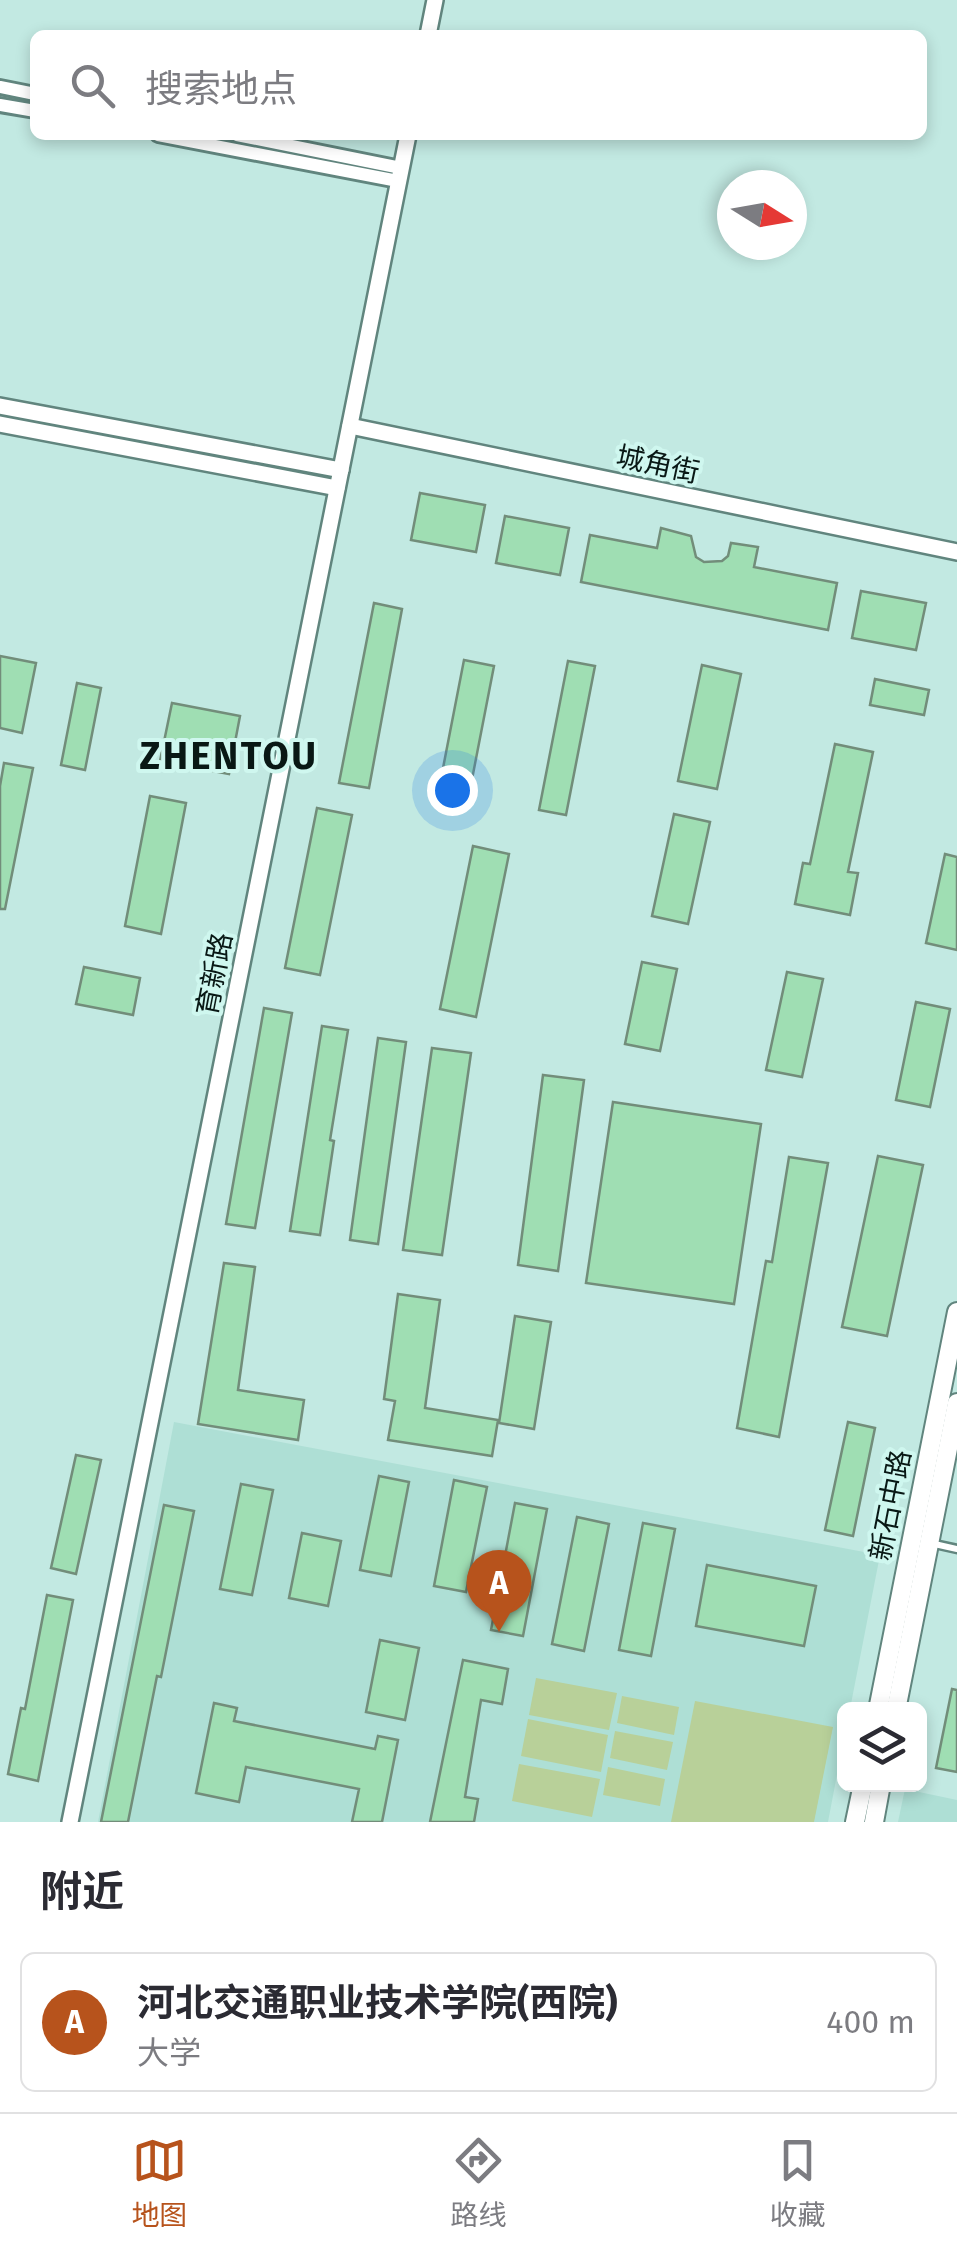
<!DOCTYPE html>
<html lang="zh">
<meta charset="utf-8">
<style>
body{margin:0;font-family:"Fira Sans","Noto Sans SC",sans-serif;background:#f2f2f3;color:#2b2b33}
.controls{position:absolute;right:30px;bottom:30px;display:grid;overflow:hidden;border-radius:15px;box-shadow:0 5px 15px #0003}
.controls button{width:90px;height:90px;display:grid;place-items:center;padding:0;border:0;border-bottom:2px solid #e1e1e2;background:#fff;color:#2b2b33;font:50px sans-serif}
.compass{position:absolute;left:717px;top:170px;width:90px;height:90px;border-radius:50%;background:#fff;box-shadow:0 5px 15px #0003;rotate:101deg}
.you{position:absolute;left:452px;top:790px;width:35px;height:35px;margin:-25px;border:8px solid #fff;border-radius:50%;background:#1a73e8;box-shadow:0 0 0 15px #1a73e833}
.badge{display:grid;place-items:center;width:65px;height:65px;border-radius:50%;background:#b7531c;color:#fff;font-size:32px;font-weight:700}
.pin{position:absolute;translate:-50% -82px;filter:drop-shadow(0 2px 5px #0008)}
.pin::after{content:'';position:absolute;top:52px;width:35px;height:30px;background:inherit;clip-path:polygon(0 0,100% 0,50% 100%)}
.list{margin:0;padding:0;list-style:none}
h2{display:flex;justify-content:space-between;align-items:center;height:130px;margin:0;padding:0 40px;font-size:42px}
h2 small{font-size:32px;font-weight:400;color:#7c7c81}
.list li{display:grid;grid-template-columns:65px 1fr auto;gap:30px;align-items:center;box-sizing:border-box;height:140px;margin:0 20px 20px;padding:0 20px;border:2px solid #e1e1e2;border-radius:15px}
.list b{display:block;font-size:38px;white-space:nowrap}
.list p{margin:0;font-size:32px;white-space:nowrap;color:#7c7c81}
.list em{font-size:32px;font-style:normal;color:#7c7c81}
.icon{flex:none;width:55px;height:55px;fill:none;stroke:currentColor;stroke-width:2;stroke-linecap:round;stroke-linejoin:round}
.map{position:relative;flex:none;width:957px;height:1822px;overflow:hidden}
.search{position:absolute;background:#fff;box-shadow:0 5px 15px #0003;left:30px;right:30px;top:30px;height:110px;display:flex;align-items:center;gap:25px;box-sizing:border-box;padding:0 35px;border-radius:15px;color:#7c7c81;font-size:38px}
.sheet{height:290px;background:#fff}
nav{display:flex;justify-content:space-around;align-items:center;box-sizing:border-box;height:140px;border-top:2px solid #e1e1e2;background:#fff;font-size:28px;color:#7c7c81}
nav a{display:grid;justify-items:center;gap:5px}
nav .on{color:#b7531c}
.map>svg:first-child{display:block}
</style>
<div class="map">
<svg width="957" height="1822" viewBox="0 0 957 1822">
<rect width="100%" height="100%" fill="#c2e9e2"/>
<!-- built -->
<g fill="#aedfd5">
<path d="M174 1422 880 1555 850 1709 844 1710V1738L828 1822H98Z"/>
<path d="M905 1789 957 1800V1822H898Z"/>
</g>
<!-- green -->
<g fill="#b8d099">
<path d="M536 1678 617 1693 609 1730 529 1715Z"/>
<path d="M622 1696 679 1707 674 1735 617 1723Z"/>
<path d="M695 1701 833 1727 814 1822H671Z"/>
<path d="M528 1719 608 1735 601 1772 521 1756Z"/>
<path d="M615 1731 673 1742 667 1770 610 1758Z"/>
<path d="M519 1764 600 1779 592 1817 512 1801Z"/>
<path d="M608 1767 665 1779 660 1806 603 1795Z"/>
</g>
<!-- building -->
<g fill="#9fdeb3" stroke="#728d7a" stroke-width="2.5">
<path d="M420 493 485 505 476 552 411 540Z"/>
<path d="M505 516 569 528 560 575 496 563Z"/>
<path d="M661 528 691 536 696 557 704 562 722 561 728 556 731 543 758 547 754 567 837 583 828 630 581 582 590 535 657 548Z"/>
<path d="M861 591 926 603 916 650 852 638Z"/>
<path d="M374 603 402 609 369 788 339 783Z"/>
<path d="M0 656 36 663 22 733 0 728Z"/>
<path d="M464 660 494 666 467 805 437 799Z"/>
<path d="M568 661 595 666 566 815 539 810Z"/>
<path d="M702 665 741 674 717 789 678 781Z"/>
<path d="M875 679 929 690 924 715 870 705Z"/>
<path d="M77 683 101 688 85 770 61 765Z"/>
<path d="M172 703 240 716 229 774 160 761Z"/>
<path d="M835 744 873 752 848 872 858 873 850 915 795 904 803 863 810 864Z"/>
<path d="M4 763 33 768 5 909H0V786Z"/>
<path d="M150 796 186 803 161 934 125 926Z"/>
<path d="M317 808 352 815 320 975 285 968Z"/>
<path d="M674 814 710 822 688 924 652 916Z"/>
<path d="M473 846 509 854 476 1017 440 1009Z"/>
<path d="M945 854 957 857V950L926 943Z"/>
<path d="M642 962 677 969 660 1051 625 1044Z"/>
<path d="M84 967 140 978 133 1015 76 1004Z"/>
<path d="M787 972 823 979 802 1077 766 1070Z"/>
<path d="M916 1002 950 1009 930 1107 896 1100Z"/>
<path d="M264 1008 292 1013 255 1228 226 1224Z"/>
<path d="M322 1026 348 1030 330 1140 334 1141 320 1235 290 1231Z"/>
<path d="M378 1038 406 1042 378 1244 350 1240Z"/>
<path d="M432 1048 471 1053 442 1255 403 1250Z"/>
<path d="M543 1075 584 1080 558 1271 518 1265Z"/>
<path d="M613 1102 761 1124 734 1304 586 1283Z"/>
<path d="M878 1156 923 1165 887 1336 842 1327Z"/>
<path d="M789 1157 828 1163 779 1437 737 1428 766 1261 772 1262Z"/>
<path d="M224 1263 255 1267 238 1390 304 1400 298 1440 198 1424Z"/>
<path d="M398 1294 440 1300 425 1408 498 1420 492 1456 388 1440 395 1401 384 1399Z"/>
<path d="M515 1316 551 1322 534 1429 499 1423Z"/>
<path d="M848 1422 875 1428 853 1536 825 1530Z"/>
<path d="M76 1455 101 1460 76 1574 51 1568Z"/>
<path d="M379 1476 409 1482 391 1576 360 1570Z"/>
<path d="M454 1480 487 1487 466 1592 434 1586Z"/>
<path d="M241 1484 273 1490 252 1595 220 1589Z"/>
<path d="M515 1503 547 1509 523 1636 491 1630Z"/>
<path d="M164 1505 194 1511 161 1677 157 1676 128 1822H101Z"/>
<path d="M577 1517 609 1524 584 1651 552 1644Z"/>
<path d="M643 1523 675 1529 651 1656 619 1650Z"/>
<path d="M302 1533 341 1541 328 1606 289 1598Z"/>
<path d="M707 1565 816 1586 804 1646 696 1626Z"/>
<path d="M47 1595 73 1600 38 1781 8 1774 21 1708 25 1709Z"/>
<path d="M380 1640 419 1648 405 1720 366 1712Z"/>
<path d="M463 1660 508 1669 502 1704 481 1700 465 1797 478 1799 474 1822H430Z"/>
<path d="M952 1689 957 1690V1772L936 1768Z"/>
<path d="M214 1703 237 1708 234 1721 375 1749 378 1736 398 1740 382 1822H352L359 1789 246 1767 239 1802 196 1793Z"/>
</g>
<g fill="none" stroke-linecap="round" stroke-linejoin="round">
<defs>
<path id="service" d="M930 1543 957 1549"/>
<g id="minor">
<path d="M0 87 35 94"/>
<path d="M0 105 35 111"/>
<path d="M158 135 398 181"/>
<path d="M237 135 401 168"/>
</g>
<g id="tertiary">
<path d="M428 35 435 0"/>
<path d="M0 406 341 470"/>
<path d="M0 424 337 488"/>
<path d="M350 426 957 552"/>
<path d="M70 1822 408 135"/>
</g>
<g id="secondary">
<path d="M878 1710 957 1312"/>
<path d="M896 1710 957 1403"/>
<path d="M855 1822 863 1784"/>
<path d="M874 1822 881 1784"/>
</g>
</defs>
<!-- service casing -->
<use href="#service" stroke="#61857e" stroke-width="11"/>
<!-- minor casing -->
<use href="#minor" stroke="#61857e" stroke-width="18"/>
<!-- tertiary casing -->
<use href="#tertiary" stroke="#61857e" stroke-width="20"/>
<!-- secondary casing -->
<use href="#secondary" stroke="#61857e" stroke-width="22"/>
<!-- service -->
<use href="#service" stroke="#fff" stroke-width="6"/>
<!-- minor -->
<use href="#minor" stroke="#fff" stroke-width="12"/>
<!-- tertiary -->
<use href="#tertiary" stroke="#fff" stroke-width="15"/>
<!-- secondary -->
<use href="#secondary" stroke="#fff" stroke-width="18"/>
</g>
<g text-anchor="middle" stroke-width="8" stroke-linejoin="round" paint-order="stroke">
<!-- street labels -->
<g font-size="28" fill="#091815" stroke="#cff7ef">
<text transform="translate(658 464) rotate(12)" y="10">城角街</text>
<text transform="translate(214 974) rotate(-79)" y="10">育新路</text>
<text transform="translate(890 1505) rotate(-79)" y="10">新石中路</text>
</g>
<!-- district labels -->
<g font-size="38" font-weight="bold" letter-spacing="2.5" fill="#091815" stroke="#cff7ef">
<text x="229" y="769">ZHENTOU</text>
</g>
</g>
</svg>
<div class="controls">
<button><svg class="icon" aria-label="layers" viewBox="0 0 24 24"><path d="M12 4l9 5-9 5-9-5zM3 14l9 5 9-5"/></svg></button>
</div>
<svg class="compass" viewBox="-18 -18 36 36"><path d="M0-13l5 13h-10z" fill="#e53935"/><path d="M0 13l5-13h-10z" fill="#7c7c81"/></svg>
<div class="you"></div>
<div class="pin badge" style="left:499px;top:1632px">A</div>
<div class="search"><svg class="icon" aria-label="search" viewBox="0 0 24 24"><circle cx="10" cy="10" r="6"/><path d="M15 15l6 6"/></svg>搜索地点</div>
</div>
<section class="sheet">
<h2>附近<small></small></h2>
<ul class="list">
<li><span class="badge">A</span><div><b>河北交通职业技术学院(西院)</b><p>大学</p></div><em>400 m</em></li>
</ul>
</section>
<nav>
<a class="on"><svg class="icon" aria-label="map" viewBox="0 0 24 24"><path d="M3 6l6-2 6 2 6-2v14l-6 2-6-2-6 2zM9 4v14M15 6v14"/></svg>地图</a>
<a><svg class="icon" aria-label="directions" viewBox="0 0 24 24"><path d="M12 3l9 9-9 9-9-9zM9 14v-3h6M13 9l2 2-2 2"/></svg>路线</a>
<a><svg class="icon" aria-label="saved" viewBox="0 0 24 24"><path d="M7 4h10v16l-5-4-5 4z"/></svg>收藏</a>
</nav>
